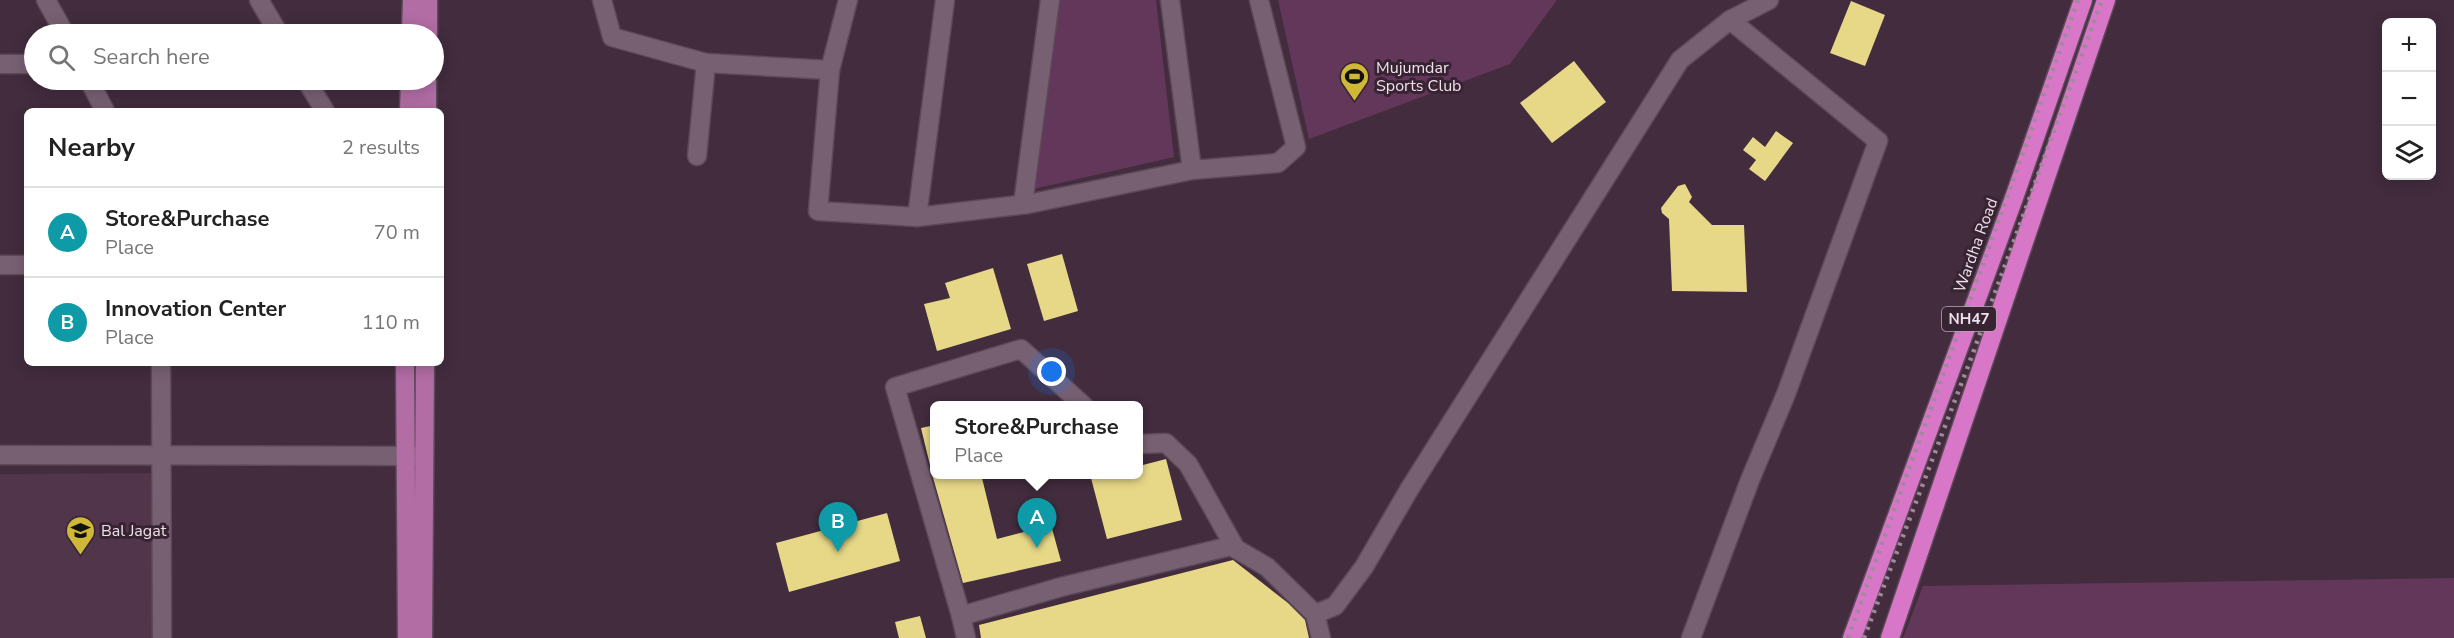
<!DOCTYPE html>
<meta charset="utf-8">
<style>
body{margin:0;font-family:"Nunito Sans",sans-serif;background:#f6f6f6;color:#222}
.controls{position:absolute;right:18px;top:18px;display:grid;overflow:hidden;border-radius:9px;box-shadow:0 3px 15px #0003}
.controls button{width:54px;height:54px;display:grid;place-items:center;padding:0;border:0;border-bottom:2px solid #e0e0e0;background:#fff;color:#222;font:30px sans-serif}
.you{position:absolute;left:1052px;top:372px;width:21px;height:21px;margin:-15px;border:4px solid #fff;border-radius:50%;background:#1a73e8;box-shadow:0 0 0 9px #1a73e833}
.badge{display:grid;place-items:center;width:39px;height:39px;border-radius:50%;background:#ea580c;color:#fff;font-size:20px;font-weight:700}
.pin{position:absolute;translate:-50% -50px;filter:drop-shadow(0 2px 3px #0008)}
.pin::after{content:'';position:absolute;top:32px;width:21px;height:18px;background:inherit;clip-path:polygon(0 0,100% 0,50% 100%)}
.popup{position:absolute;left:930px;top:401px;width:213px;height:78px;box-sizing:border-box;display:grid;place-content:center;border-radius:9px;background:#fff;filter:drop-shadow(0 2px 4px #0005);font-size:20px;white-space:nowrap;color:#767676}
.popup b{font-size:22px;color:#222}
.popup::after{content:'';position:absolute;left:50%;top:100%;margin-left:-12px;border:12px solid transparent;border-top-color:#fff}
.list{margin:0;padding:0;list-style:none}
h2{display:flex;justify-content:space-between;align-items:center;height:78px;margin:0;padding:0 24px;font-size:26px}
h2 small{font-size:20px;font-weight:400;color:#767676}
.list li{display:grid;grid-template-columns:39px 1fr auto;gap:18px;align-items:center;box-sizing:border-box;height:90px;padding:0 24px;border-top:2px solid #e0e0e0}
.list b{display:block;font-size:22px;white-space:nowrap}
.list p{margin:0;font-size:20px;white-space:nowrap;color:#767676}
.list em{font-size:20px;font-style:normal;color:#767676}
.icon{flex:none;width:33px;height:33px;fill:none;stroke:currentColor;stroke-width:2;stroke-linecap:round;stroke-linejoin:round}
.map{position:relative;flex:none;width:2454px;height:638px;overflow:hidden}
.search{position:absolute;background:#fff;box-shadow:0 3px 15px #0003;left:24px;top:24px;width:420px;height:66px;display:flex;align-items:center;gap:15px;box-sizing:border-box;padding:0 21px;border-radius:33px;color:#767676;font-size:22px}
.panel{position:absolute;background:#fff;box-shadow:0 3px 15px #0003;left:24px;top:108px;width:420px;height:258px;border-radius:9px}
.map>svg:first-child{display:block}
</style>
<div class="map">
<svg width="2454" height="638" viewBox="0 0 2454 638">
<rect width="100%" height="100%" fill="#422c3e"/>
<!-- built -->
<path fill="#51364b" d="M162 473 156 638H0V474Z"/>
<!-- green -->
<g fill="#62375a">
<path d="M1060 0H1156L1174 157 1034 189Z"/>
<path d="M1278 0H1557L1510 64 1309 139Z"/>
<path d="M2454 578V638H1903L1923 586Z"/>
</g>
<!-- building -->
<g fill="#e7d888">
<path d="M1851 1 1885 15 1865 66 1830 53Z"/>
<path d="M1574 61 1606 102 1552 143 1520 103Z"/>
<path d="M1776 131 1793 143 1765 181 1749 169 1756 160 1743 150 1753 137 1765 147Z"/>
<path d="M1685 184 1692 197 1689 202 1712 225H1744L1747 292 1672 291 1669 219 1662 213 1661 208 1678 186Z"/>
<path d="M1062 254 1078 311 1044 321 1027 264Z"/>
<path d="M993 268 1011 329 937 351 924 304 950 298 945 283Z"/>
<path d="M935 425V465H930L921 428Z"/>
<path d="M1166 459 1182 520 1107 539 1091 478 1106 474H1139V466Z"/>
<path d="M932 474H981L997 539 1051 525 1061 561 963 583Z"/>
<path d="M887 513 900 561 789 592 776 543Z"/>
<path d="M1233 560 1288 603 1305 620 1309 638H981L979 625Z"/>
<path d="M920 616 926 638H899L895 622Z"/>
</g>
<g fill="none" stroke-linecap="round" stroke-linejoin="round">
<defs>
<g id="minor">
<path d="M46 0 65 34"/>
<path d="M259 0 279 34"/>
<path d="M602 0 612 37 706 63 697 156"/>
<path d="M1170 0 1192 170"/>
<path d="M1730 20 1769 0"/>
<path d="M706 63 830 70 818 211 917 217 1028 204 1192 170 1278 163 1296 147 1259 0"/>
<path d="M0 64H34"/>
<path d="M830 70 848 0"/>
<path d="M89 80 105 111"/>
<path d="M306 80 325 111"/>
<path d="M1023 204 1050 0"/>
<path d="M917 217 945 0"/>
<path d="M0 265H27"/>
<path d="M161 363 162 638"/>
<path d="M1139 444 1166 443 1188 464 1234 546"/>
<path d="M0 455 421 456"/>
<path d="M1315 614 1321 638"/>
<path d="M961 616 895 387 1021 349 1084 406"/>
<path d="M966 638 961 616 1061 587 1231 546 1267 567 1315 614 1335 606 1364 567 1410 488 1680 60 1730 20 1878 141 1786 394 1750 480 1691 638"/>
</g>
<g id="major">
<path d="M411 34 412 0"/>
<path d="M428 34V0"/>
<path d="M409 111 410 80"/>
<path d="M427 111V80"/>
<path d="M405 363 407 638"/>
<path d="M423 638 425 363"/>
</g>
<g id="highway">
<path d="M1852 638 2014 198 2083 0"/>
<path d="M1890 638 2106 0"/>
</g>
</defs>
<!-- minor casing -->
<use href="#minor" stroke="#5c4958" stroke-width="21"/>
<!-- major casing -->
<use href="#major" stroke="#5c4958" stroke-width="21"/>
<!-- highway casing -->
<use href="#highway" stroke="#5c4958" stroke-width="21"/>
<!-- minor -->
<use href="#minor" stroke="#786073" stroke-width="18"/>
<!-- major -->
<use href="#major" stroke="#b26da5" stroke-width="18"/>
<!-- highway -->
<use href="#highway" stroke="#d876c7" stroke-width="18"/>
<!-- rail -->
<g stroke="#9d8b99" stroke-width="4.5" stroke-dasharray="3 6" stroke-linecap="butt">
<path d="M1848 638 2078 0"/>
<path d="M1864 638 1970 361 2102 0"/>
</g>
</g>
<!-- icons -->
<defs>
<symbol id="stadium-pin" viewBox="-11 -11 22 30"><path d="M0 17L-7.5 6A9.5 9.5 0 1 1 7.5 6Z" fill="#cfb837" stroke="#382333"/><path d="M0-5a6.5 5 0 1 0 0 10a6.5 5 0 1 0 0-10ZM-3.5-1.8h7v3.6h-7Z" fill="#111"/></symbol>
<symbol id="school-pin" viewBox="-11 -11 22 30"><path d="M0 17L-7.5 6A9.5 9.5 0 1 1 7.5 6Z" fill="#cfb837" stroke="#382333"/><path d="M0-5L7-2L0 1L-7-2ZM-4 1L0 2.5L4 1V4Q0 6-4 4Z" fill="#111"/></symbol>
</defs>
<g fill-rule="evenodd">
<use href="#stadium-pin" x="1338" y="60" width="33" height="45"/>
<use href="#school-pin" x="64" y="514" width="33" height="45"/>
</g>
<g text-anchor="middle" stroke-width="6" stroke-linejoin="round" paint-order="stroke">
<!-- shield labels -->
<rect fill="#382333" stroke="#b8a8b4" stroke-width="1.5" x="1942" y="307" width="54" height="24" rx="4.5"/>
<g font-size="15" font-weight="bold" fill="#efe1eb">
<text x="1969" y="324">NH47</text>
</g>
<!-- poi labels -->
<g font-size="16" fill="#efe1eb" stroke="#382333" text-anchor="start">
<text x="1376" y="73">Mujumdar<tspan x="1376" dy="18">Sports Club</tspan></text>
<text x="101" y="536">Bal Jagat</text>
</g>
<!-- street labels -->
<g font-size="16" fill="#efe1eb" stroke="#382333">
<text transform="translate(1975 245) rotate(-70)" y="6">Wardha Road</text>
</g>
</g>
</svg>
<div class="controls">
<button>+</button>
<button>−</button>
<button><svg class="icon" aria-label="layers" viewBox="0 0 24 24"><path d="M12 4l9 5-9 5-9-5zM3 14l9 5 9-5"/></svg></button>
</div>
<div class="you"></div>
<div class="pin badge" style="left:1037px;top:548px;background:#0f9aa8">A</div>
<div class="popup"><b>Store&amp;Purchase</b>Place</div>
<div class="pin badge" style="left:838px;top:552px;background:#0f9aa8">B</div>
<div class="search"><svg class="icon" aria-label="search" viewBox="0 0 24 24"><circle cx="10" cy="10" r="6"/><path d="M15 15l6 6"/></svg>Search here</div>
<section class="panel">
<h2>Nearby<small>2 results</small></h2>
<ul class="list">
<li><span class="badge" style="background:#0f9aa8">A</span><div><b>Store&amp;Purchase</b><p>Place</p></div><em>70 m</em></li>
<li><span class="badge" style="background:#0f9aa8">B</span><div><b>Innovation Center</b><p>Place</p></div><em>110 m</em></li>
</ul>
</section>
</div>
